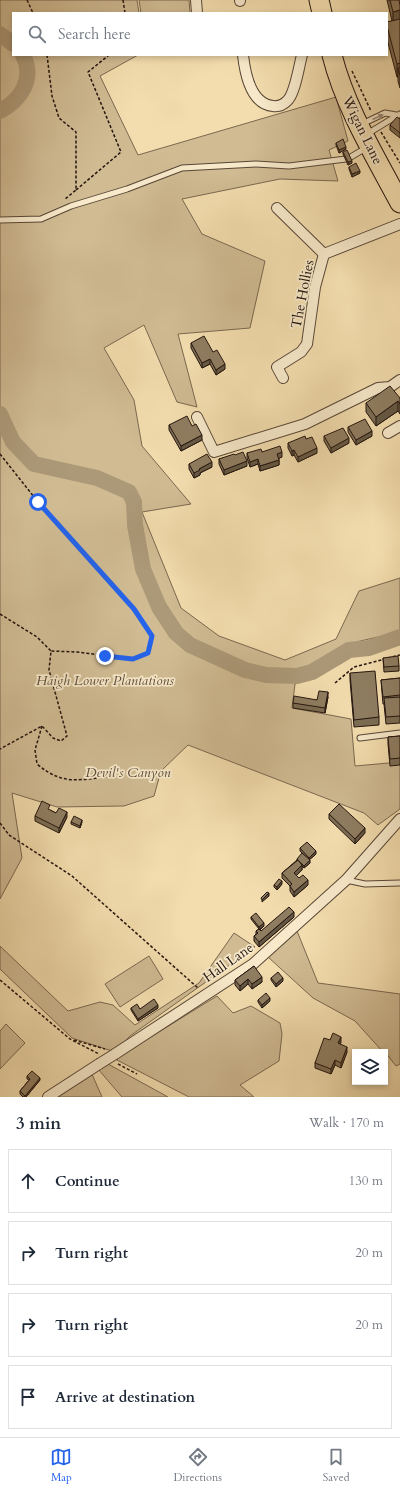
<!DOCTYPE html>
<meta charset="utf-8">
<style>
body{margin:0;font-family:Cardo,serif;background:#f2f2f3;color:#1f2937}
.controls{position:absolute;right:12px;bottom:12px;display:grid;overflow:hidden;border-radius:0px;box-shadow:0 2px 6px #0003}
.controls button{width:36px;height:36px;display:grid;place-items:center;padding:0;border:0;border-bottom:1px solid #e0e1e3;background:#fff;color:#1f2937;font:20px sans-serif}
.stop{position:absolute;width:12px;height:12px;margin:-9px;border:3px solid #2563eb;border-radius:50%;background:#fff}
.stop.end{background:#2563eb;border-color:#fff;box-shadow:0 1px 4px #0008}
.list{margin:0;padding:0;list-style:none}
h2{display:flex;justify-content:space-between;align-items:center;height:52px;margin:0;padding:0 16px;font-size:17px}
h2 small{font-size:13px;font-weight:400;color:#747a83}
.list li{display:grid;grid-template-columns:26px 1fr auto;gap:12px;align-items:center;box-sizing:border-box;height:64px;margin:0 8px 8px;padding:0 8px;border:1px solid #e0e1e3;border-radius:0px}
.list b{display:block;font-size:15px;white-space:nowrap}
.list em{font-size:13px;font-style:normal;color:#747a83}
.icon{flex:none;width:22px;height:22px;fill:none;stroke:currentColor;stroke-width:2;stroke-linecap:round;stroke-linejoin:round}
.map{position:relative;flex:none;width:400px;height:1097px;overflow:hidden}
.search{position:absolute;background:#fff;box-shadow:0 2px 6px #0003;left:12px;right:12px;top:12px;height:44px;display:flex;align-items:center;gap:10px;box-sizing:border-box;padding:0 14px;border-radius:0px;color:#747a83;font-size:15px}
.sheet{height:340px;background:#fff}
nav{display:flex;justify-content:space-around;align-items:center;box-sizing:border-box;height:56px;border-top:1px solid #e0e1e3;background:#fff;font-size:11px;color:#747a83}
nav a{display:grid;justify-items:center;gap:2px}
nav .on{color:#2563eb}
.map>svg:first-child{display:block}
</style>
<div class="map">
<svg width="400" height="1097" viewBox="0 0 400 1097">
<rect width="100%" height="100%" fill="#f3ddae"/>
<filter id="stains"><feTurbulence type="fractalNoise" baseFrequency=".005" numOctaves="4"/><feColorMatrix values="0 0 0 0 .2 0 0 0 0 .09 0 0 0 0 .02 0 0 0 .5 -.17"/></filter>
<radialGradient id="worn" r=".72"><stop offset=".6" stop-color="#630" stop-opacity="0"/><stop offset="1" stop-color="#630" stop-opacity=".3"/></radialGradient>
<!-- green -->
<g fill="#d0bb93" stroke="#7a6850">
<path d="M0 0H137L139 13H13V55H138L100 76 138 155 336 97 348 141 329 150 338 181 280 179 182 199 202 234 265 261 250 328 178 334 197 407 177 402 144 325 104 348 134 400 142 446 191 504 142 512 181 608 219 636 285 660 336 639 359 591 400 578V632L356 642 342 663 295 684 292 708 351 719 355 766 400 762V809L378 825 364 813 188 745 161 771 154 796 124 806 57 807 12 793 22 858 0 899Z"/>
<path d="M139 0H189L190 13H141Z"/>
<path d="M297 931 318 983 400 994V1064L396 1066 385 1052H383L355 1021 313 998 268 957Z"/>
<path d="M234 933 255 947 130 1036 115 1052 72 1038 0 969V946L68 1011 100 1002 113 1005 135 1025 199 983Z"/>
<path d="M149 956 163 979 120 1007 105 984Z"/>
<path d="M217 996 233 1013 251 1006 280 1023 282 1034 279 1061 240 1085 254 1097H189L115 1059Z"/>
<path d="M6 1024 25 1043 0 1069V1031Z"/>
<path d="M108 1064 168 1097H122L98 1069Z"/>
<path d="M91 1072 102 1097H52Z"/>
</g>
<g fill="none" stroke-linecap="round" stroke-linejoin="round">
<!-- river -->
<g stroke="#ac9978" stroke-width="16">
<path d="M0 34 13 44"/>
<path d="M0 111C21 100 35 79 23 55"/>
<path d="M0 414 13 442 34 464 97 478 129 492 134 502 135 525 143 569 159 607 176 633 190 645 245 670 266 675 297 676 312 672 349 650 369 648 400 637"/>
</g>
<defs>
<g id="lane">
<path d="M362 124 385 113 396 115"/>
<path d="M367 134 400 114"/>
<path d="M349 158 366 148"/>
<path d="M0 220 41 219 71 206 127 189 182 168 256 164 289 166 346 159"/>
<path d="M360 738 400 733"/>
<path d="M346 880 365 884 400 883"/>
</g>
<g id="street">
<path d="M196 0 197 13"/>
<path d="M240 0V1"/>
<path d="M243 55C245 73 251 104 273 106 278 107 283 105 287 101 295 94 299 66 302 55"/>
<path d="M277 208 324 254"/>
<path d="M283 378 277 367 301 352 307 344 315 287 324 254 400 224"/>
<path d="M197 417 214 452 305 424 378 388 390 387 400 380"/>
<path d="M388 433 400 426"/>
<path d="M115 1054 253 964 346 880 400 819"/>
<path d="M48 1097 99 1064"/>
</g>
<g id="highway">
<path d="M319 0 322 13"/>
<path d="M332 55C345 107 375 156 400 203"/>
</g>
</defs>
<!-- lane casing -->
<use href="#lane" stroke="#574636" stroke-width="7"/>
<!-- street casing -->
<use href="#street" stroke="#574636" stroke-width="12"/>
<!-- highway casing -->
<use href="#highway" stroke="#23140e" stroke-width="21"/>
<!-- path -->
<g stroke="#23140e" stroke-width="1.5" stroke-dasharray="3 2" stroke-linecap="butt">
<path d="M27 0 33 13"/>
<path d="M123 0 125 13"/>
<path d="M47 55 52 96 59 118 76 132V190L64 200"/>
<path d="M352 71 371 111"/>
<path d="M381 132 400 163"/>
<path d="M76 190 121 152 88 72 109 55"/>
<path d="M0 454 38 502 133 609 152 636 148 653 133 659 77 652 51 651 49 670 67 736 61 741 53 738 42 726 0 749"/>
<path d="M0 614 37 637 51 651"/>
<path d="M388 658 400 655"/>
<path d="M335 683 354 667 385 659"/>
<path d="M42 726 35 750 37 764C64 787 81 779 114 776"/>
<path d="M0 823 9 835 72 876 198 988"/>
<path d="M0 980 70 1039 99 1054"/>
<path d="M74 1040 105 1049"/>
<path d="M118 1064 137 1074"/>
</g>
<!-- lane -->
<use href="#lane" stroke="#f7e9ca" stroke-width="5"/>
<!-- street -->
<use href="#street" stroke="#f7e9ca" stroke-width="10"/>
<!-- highway -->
<use href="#highway" stroke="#f3ddae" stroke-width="19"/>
<defs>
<path id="street-bridge" d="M99 1064 115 1054"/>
</defs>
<!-- street-bridge casing -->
<use href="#street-bridge" stroke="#574636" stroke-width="12" stroke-linecap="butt"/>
<!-- street-bridge -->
<use href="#street-bridge" stroke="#f7e9ca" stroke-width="10"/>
</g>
<!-- wall -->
<g fill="#7b6c53" stroke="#23140e">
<path d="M387 0H399L400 5V88L398 81V77H397L387 39V22L392 21Z"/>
<path d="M400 119V138L390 130V125Z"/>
<path d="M336 143 346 149 339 153 336 145Z"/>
<path d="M343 152 352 163 348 165 343 154Z"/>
<path d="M349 167 360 173 352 177 349 169Z"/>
<path d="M191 343 213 352 225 369 216 375 210 364 202 368 191 348Z"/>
<path d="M400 398V414L398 411 376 426 366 412V403Z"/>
<path d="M169 425 192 426 202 440 181 451 169 430Z"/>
<path d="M348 427 372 436 356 445 348 432Z"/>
<path d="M324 436 349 443 331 453 324 441Z"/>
<path d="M306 439 317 453 298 462 294 455 292 456 288 448V443Z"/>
<path d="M262 452 282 457 279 458V465L260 471 258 464 250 467 247 458V453Z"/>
<path d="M235 455 247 466 224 475 219 464V459Z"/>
<path d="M189 464 212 467 200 473V475L194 478 189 469Z"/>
<path d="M383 658 399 666V671L384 672Z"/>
<path d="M350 673 379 717V725L354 727 350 680Z"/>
<path d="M400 678V723L386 724 384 704H383L381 680Z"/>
<path d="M328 697 325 713 293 708V703L317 700Z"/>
<path d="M400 736V765L390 766 388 744V737Z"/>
<path d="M50 810 56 813 67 817 59 833 35 821V816Z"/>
<path d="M329 814 365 833 355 844 329 819Z"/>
<path d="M71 822H82L80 828 71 824Z"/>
<path d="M300 848 316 854 309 860 310 863 304 868 302 866V870L296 875 299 878 308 885 294 897 290 891V886L282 878V873L297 860V859L304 855 300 851Z"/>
<path d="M282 884 277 890 274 887V885Z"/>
<path d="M251 917 264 926 260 930 261 931 294 917 259 947 254 941V936L256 934V931L259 929 251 919Z"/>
<path d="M254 966 262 982 252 989 248 984 240 991 235 985V980Z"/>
<path d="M271 978 283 981 276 987 271 980Z"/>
<path d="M258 1000 270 1001 262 1008 258 1002Z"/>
<path d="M131 1008 140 1009 158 1008 138 1021 131 1010Z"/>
<path d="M330 1040 341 1042 340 1044 347 1052 341 1068 335 1065 331 1074 315 1068V1063Z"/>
<path d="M27 1076 40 1080 26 1097H23L20 1094V1091L29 1080 27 1079Z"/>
</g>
<!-- shaded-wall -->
<g fill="#645844" stroke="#23140e">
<path d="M400 10V24L393 26V12Z"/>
<path d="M400 63V75L398 68V77H397V64Z"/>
<path d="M346 147V149L339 153V150Z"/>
<path d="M352 161V163L348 165V162Z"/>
<path d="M360 171V173L352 177V174Z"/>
<path d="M210 359V364L202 368V363Z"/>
<path d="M225 364V369L216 375V370Z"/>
<path d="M398 401V411L376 426V417Z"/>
<path d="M372 431V436L356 445V440Z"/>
<path d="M202 435V440L181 451V446Z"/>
<path d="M349 438V443L331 453V448Z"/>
<path d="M317 448V453L298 462V457Z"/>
<path d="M294 450V455L292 456V451Z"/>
<path d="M282 452V457L277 459V454Z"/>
<path d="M258 459V464L250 467V462Z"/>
<path d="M279 460V465L260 471V466Z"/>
<path d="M247 461V466L224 475V470Z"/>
<path d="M212 462V467L200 473V475L194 478V473L199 469Z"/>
<path d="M328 692V697L325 713V708Z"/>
<path d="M67 812V817L59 833V828Z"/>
<path d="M82 820V822L80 828V826Z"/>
<path d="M365 828V833L355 844V839Z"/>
<path d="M316 851V854L309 860V858Z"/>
<path d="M310 860V863L304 868V866Z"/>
<path d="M302 865V870L294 878V873Z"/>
<path d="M308 880V885L294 897V892Z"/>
<path d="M282 881V884L277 890V887Z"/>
<path d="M269 893V896L262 902V900Z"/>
<path d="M294 912V917L259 947V942Z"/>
<path d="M264 923V926L259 930V927Z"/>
<path d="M262 977V982L252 989V984Z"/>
<path d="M283 978V981L276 987V984Z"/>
<path d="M248 979V984L240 991V986Z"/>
<path d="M270 998V1001L262 1008V1005Z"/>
<path d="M158 1005V1008L138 1021V1019Z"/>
<path d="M341 1037V1042L338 1048V1043Z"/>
<path d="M347 1047V1052L341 1068V1063Z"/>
<path d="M335 1060V1065L331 1074V1069Z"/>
<path d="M40 1078V1080L26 1097H25V1096Z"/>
</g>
<!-- building -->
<g fill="#8f7d61" stroke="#23140e">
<path d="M390 0H399L400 5V10L393 12Z"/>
<path d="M400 19V63L397 64 387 26V22Z"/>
<path d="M398 68H400V75Z"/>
<path d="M397 117 400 119V133L390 125Z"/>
<path d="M343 139 346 147 339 150 336 143Z"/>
<path d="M347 150 352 161 348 162 343 152Z"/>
<path d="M356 163 360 171 352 174 349 167Z"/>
<path d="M204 336 213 352 217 350 225 364 216 370 210 359 202 363 191 343Z"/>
<path d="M390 386 400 398V404L398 401 376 417 366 403Z"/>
<path d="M187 416 192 426 196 424 202 435 181 446 169 425Z"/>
<path d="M365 419 372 431 356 440 348 427Z"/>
<path d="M343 428 349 438 331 448 324 436Z"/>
<path d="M305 436 306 439 312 437 317 448 298 457 294 450 292 451 288 443Z"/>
<path d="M280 446 282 452 277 454 279 460 260 466 258 459 250 462 247 453 261 449 262 452Z"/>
<path d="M243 452 247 461 224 470 219 459 234 454 235 455Z"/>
<path d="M207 454 212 462 199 469 200 470 194 473 189 464Z"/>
<path d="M398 656 399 666 384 667 383 658Z"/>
<path d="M375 671 379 717 354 720 350 673Z"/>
<path d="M400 678V695L383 697 381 680Z"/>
<path d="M319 691 328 692 325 708 293 703 294 696 317 700Z"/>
<path d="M400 697V716L386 717 384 698Z"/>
<path d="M400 736V758L390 759 388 737Z"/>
<path d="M42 801 50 805 48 809 56 813 59 808 67 812 59 828 35 816Z"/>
<path d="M339 804 365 828 355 839 329 814Z"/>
<path d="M74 816 82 820 80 826 71 822Z"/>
<path d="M307 842 316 851 309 858 300 848Z"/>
<path d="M302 853 310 860 304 866 297 859Z"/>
<path d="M298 860 302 865 294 873 299 878 303 875 308 880 294 892 290 886 292 884 282 873Z"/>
<path d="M279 879 282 881 277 887 274 885Z"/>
<path d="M267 892 269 893 262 900 261 898Z"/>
<path d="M289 907 294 912 259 942 254 936 258 933 256 931 259 929 261 931Z"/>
<path d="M256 913 264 923 259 927 251 917Z"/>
<path d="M254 966 262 977 252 984 248 979 240 986 235 980Z"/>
<path d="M278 972 283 978 276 984 271 978Z"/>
<path d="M266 993 270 998 262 1005 258 1000Z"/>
<path d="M154 999 158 1005 138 1019 131 1008 137 1004 140 1009Z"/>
<path d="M333 1033 341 1037 338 1043 347 1047 341 1063 335 1060 331 1069 315 1063 324 1038 330 1040Z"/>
<path d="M32 1071 40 1078 25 1096 20 1091 30 1079 27 1076Z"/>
</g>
<!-- one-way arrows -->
<defs><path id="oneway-solid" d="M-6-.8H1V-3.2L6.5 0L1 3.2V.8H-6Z"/></defs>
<use fill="#988975" href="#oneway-solid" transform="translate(378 117) rotate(-24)"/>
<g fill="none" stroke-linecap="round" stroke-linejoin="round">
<!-- route -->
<path stroke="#2563eb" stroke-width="5" d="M38 502 134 609 152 636 148 653 133 659 105 656"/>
</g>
<g text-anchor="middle" stroke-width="3.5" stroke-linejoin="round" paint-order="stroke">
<!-- street labels -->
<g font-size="14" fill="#23140e" stroke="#f7e9ca">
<text transform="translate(363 130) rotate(64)" y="5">Wigan Lane</text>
<text transform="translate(302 294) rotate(-79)" y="5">The Hollies</text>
<text transform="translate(228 962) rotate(-35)" y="5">Hall Lane</text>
</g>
<!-- park labels -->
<g font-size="14" font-style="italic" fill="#604e3d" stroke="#f7e9ca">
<text x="105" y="685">Haigh Lower Plantations</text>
<text x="128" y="777">Devil's Canyon</text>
</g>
</g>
<rect width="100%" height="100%" filter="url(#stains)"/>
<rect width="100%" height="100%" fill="url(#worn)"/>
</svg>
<div class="controls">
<button><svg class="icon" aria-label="layers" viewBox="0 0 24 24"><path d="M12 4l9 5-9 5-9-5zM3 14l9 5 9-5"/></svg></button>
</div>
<div class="stop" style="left:38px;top:502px"></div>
<div class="stop end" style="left:105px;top:656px"></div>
<div class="search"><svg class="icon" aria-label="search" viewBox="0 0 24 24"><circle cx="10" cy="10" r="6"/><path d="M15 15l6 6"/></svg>Search here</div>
</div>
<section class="sheet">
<h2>3 min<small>Walk · 170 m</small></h2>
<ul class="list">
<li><svg class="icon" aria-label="ahead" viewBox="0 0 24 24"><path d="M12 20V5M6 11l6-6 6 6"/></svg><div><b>Continue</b></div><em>130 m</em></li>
<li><svg class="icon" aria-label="right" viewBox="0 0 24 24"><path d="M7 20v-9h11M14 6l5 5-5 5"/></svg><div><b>Turn right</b></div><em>20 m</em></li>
<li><svg class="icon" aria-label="right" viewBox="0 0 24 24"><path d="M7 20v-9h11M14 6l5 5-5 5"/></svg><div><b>Turn right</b></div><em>20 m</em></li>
<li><svg class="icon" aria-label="arrive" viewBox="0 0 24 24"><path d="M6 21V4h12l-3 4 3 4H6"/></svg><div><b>Arrive at destination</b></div></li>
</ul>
</section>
<nav>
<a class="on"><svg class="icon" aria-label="map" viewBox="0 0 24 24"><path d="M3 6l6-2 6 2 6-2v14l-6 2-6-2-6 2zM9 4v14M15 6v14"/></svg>Map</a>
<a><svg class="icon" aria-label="directions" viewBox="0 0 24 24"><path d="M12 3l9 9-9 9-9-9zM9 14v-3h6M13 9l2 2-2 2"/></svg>Directions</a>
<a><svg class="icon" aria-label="saved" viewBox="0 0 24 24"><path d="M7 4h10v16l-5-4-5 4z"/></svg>Saved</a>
</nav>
